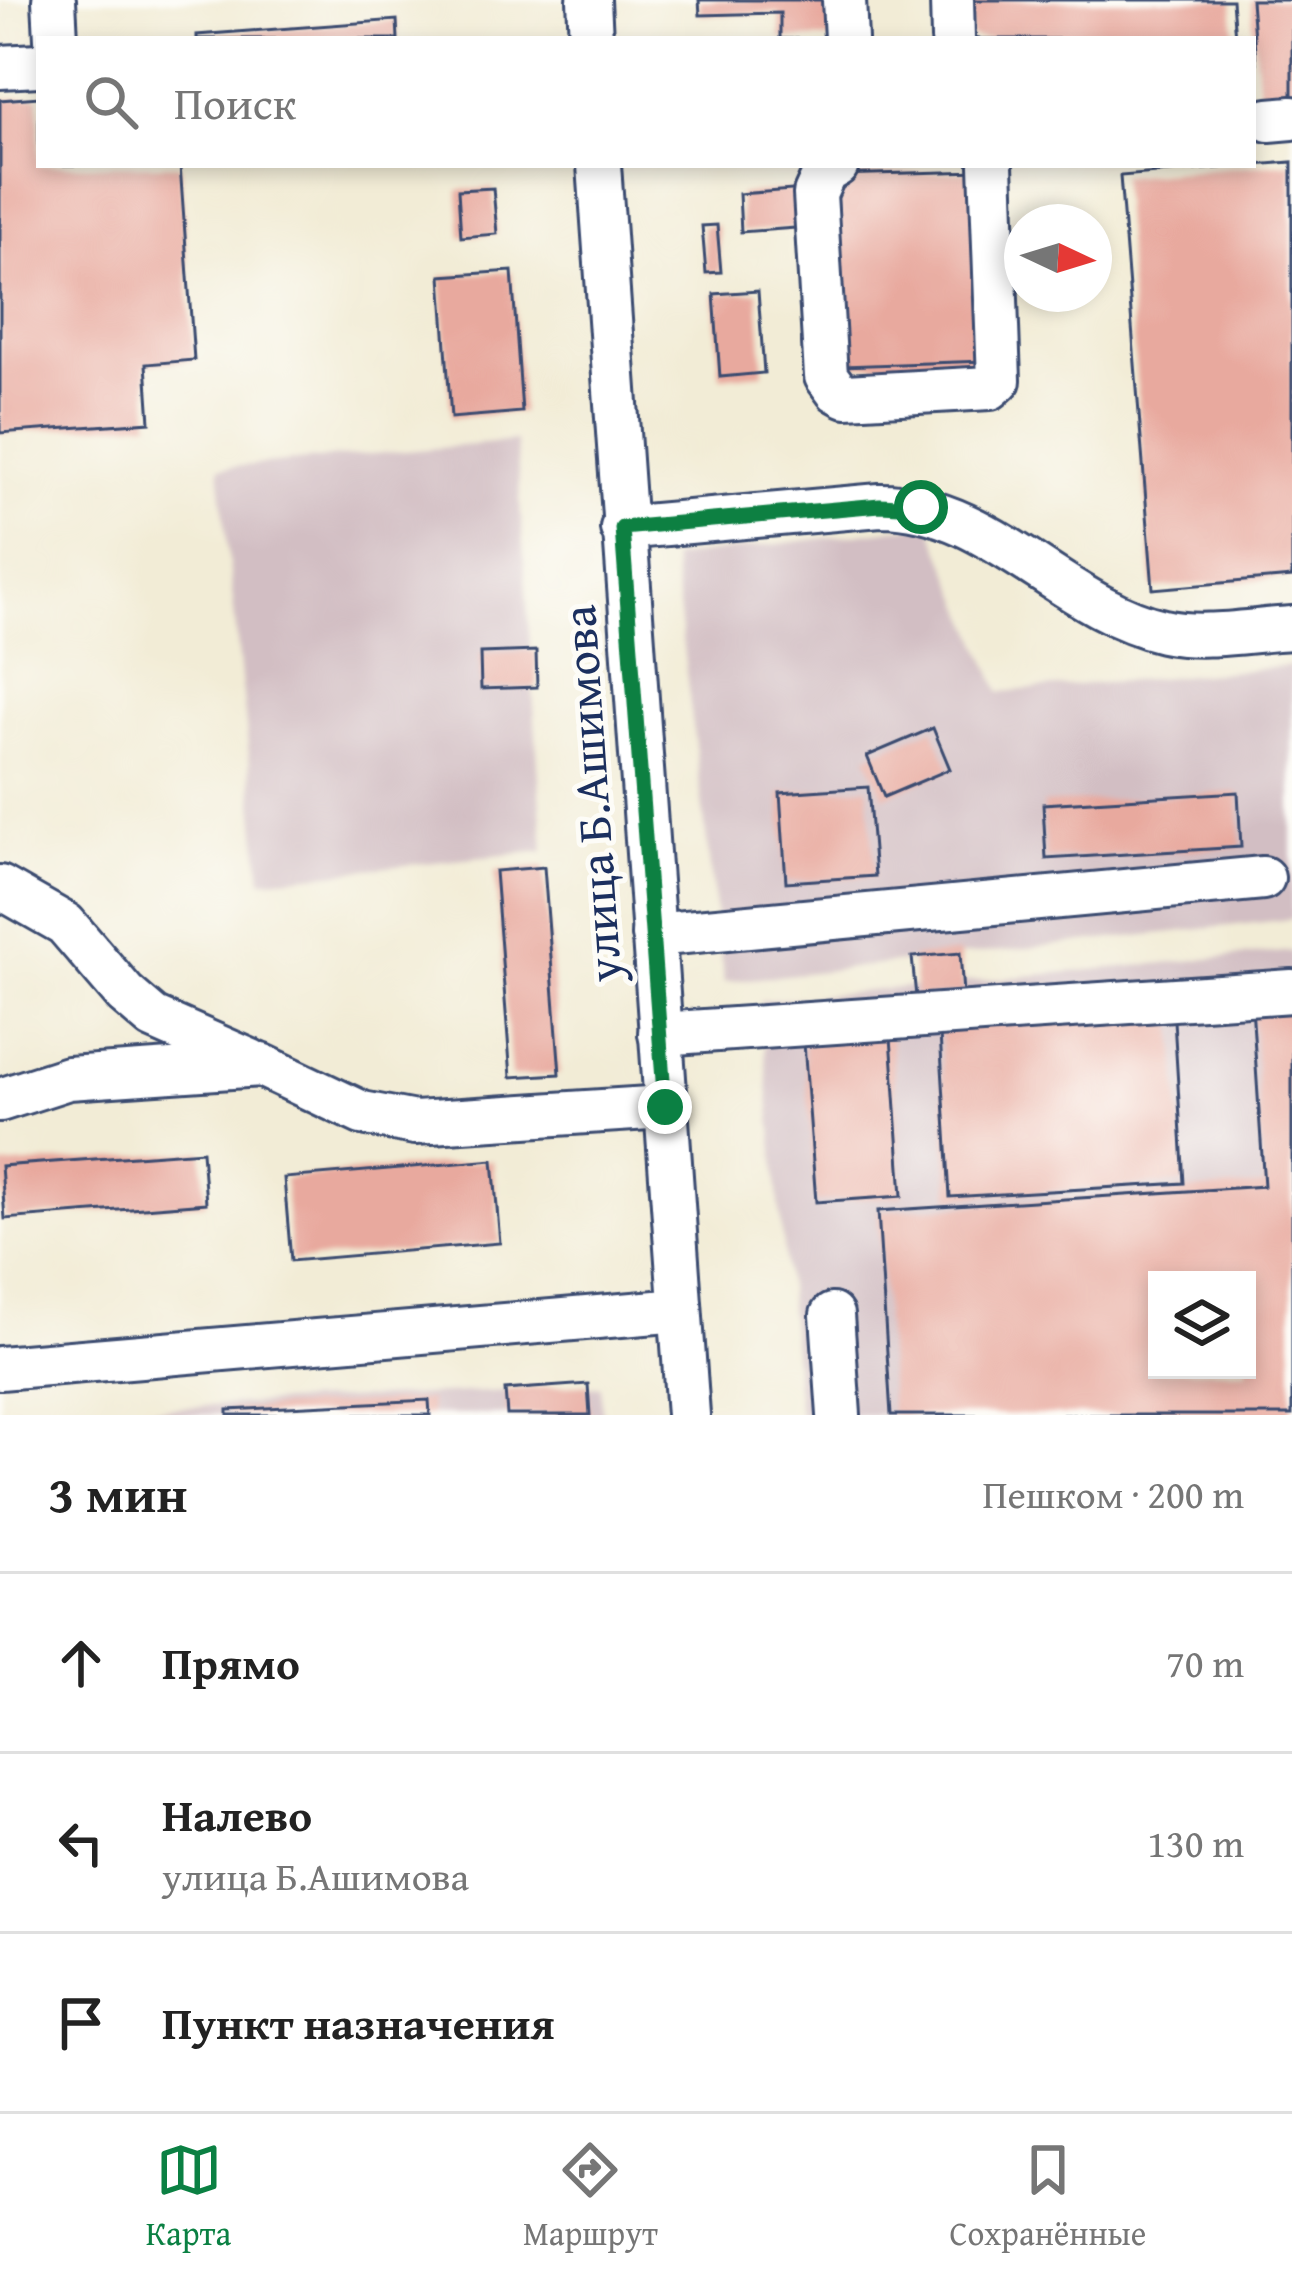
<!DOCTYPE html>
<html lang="ru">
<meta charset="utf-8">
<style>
body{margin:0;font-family:"Gentium Book Plus",serif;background:#f6f6f6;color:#222}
.controls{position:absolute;right:36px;bottom:36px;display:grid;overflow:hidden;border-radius:0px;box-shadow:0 6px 18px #0003}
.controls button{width:108px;height:108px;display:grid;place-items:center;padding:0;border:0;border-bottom:3px solid #e0e0e0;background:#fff;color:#222;font:60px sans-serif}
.compass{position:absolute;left:1004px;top:204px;width:108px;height:108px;border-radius:50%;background:#fff;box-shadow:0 6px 18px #0003;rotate:94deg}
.stop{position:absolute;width:36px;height:36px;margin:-27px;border:9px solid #0b8043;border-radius:50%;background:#fff}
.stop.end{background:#0b8043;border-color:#fff;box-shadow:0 3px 12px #0008}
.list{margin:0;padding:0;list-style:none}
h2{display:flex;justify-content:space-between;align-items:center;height:156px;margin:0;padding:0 48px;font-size:51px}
h2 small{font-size:39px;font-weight:400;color:#767676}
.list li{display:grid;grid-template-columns:78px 1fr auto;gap:36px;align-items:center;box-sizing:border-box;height:180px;padding:0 48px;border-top:3px solid #e0e0e0}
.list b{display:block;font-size:45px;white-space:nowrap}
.list p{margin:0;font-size:39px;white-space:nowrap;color:#767676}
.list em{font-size:39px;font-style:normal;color:#767676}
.icon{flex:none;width:66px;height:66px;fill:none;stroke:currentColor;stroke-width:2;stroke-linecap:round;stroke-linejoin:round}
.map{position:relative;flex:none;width:1292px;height:1415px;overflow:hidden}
.search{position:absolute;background:#fff;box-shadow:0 6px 18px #0003;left:36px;right:36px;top:36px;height:132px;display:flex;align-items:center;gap:30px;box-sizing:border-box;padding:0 42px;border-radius:0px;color:#767676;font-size:45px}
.sheet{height:696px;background:#fff}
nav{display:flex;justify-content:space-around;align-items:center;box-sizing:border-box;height:168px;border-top:3px solid #e0e0e0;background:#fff;font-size:33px;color:#767676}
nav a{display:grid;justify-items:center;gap:6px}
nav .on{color:#0b8043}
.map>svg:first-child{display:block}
</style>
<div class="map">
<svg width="1292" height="1415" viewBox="0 0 1292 1415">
<rect width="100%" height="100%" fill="#fdfcf7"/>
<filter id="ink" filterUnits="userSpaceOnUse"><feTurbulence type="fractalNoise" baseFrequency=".00833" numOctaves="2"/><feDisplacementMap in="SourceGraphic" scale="24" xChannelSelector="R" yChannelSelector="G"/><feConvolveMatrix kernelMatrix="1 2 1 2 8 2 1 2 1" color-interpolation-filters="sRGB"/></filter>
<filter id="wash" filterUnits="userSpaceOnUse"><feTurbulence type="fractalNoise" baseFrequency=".004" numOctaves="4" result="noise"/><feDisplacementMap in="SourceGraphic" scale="48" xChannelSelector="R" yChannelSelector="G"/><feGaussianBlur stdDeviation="2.7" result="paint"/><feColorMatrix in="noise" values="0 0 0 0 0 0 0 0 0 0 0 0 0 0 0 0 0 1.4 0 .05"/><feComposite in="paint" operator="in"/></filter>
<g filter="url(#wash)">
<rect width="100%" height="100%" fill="#f2ecd6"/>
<!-- industrial -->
<g fill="#d2bec3" fill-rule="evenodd">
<path d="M516 441 544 851 262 880 219 468Z"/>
<path d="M930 524 1000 692 1292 666V919L724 982 672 558Z"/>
<path d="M1292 951V1415H799L760 1001ZM1157 1280H1247V1370H1157Z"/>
<path d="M601 1386 602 1415H24Z"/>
</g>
<g id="blocks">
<!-- building -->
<g fill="#e8a99e" fill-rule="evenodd">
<path d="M699 0H838L839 39H780V13L700 15Z"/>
<path d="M969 0H1232L1235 39H979L971 37Z"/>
<path d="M1251 0H1292V98L1259 101Z"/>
<path d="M397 20 398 39H197V35Z"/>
<path d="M39 97V165H180L194 360 146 364 150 422 0 433V100Z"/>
<path d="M1292 162V577L1153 589 1120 176Z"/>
<path d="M980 171 985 361 842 366 837 175Z"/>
<path d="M493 188 497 234 461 237 458 190Z"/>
<path d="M805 189 808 227 741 232 739 194Z"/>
<path d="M717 225 721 272 706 273 702 226Z"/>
<path d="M512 271 522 412 451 418 441 276Z"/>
<path d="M758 291 764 373 720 377 714 294Z"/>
<path d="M536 651 537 687 481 689 480 653Z"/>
<path d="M933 728 950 769 884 797 867 756Z"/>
<path d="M868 787 875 876 786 882 780 793Z"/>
<path d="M1238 792 1241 847 1046 859 1043 804Z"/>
<path d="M544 867 560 1074 511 1077 495 871Z"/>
<path d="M960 953 963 993 916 997 912 957Z"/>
<path d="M1292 1003V1415H891L878 1211 1264 1186 1252 1006ZM1157 1280H1247V1370H1157Z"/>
<path d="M1173 1004 1184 1183 950 1197 939 1018Z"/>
<path d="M891 1037 902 1196 816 1202 804 1043Z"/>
<path d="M202 1151 206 1203 5 1219 1 1166Z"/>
<path d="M493 1160 500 1243 291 1261 284 1178Z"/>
<path d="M588 1384 590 1415H507L505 1390Z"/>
<path d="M429 1400 430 1415H228V1410Z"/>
</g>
</g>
</g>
<g filter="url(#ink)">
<use href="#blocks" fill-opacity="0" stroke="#3b4b70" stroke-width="3"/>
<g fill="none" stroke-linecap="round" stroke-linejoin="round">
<defs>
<g id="minor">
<path d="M54 0 56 39"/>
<path d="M589 0 591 39"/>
<path d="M844 0 846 39"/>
<path d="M952 0 953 39"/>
<path d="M0 67 39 65"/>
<path d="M1269 120 1292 118"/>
<path d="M599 165 688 1415"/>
<path d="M837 165 825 172 815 194 826 376 837 391 846 396 990 388 999 380 991 165"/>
<path d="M622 528 880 505C988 504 1062 608 1163 631 1203 640 1251 630 1292 628"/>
<path d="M0 887 65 924 125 994 153 1018 251 1061"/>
<path d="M653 935 1263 878"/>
<path d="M660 1034 1292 991"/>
<path d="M0 1100 68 1078 261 1065 362 1113 415 1123 665 1107"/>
<path d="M832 1315 839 1415"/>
<path d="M0 1368 680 1310"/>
</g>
</defs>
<!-- minor casing -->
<use href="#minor" stroke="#3b4b70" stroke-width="48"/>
<!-- minor -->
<use href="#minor" stroke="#fff" stroke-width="42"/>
</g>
</g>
<g fill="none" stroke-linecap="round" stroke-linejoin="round" filter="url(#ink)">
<!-- route -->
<path stroke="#0b8043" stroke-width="15" d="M665 1107 622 528 880 505 921 507"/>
</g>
<g text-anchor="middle" stroke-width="10" stroke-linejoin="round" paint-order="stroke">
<!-- street labels -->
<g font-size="48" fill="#1b2f5e" stroke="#fdfcf7">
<text transform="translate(591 794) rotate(-94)" y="17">улица Б.Ашимова</text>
</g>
</g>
</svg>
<div class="controls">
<button><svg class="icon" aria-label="layers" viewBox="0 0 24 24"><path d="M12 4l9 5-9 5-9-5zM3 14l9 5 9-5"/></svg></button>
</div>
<svg class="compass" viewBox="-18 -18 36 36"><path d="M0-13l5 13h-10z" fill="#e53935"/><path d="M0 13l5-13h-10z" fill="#767676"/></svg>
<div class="stop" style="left:921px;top:507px"></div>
<div class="stop end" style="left:665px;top:1107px"></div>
<div class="search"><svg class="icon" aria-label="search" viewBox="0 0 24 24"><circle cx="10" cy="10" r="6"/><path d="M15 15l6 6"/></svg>Поиск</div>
</div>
<section class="sheet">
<h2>3 мин<small>Пешком · 200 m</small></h2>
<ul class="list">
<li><svg class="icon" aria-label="ahead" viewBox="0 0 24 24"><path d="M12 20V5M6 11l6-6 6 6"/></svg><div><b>Прямо</b></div><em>70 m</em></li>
<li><svg class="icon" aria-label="left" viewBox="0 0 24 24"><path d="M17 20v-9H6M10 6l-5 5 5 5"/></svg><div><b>Налево</b><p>улица Б.Ашимова</p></div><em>130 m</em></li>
<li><svg class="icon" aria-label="arrive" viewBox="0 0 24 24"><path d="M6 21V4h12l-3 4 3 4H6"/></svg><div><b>Пункт назначения</b></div></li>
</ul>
</section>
<nav>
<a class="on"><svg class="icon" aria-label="map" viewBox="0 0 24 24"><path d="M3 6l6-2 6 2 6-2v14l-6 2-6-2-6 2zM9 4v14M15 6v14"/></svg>Карта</a>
<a><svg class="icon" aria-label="directions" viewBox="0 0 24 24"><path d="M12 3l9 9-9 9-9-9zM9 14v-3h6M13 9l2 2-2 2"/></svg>Маршрут</a>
<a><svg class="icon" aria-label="saved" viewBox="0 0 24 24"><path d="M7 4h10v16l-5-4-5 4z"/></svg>Сохранённые</a>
</nav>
